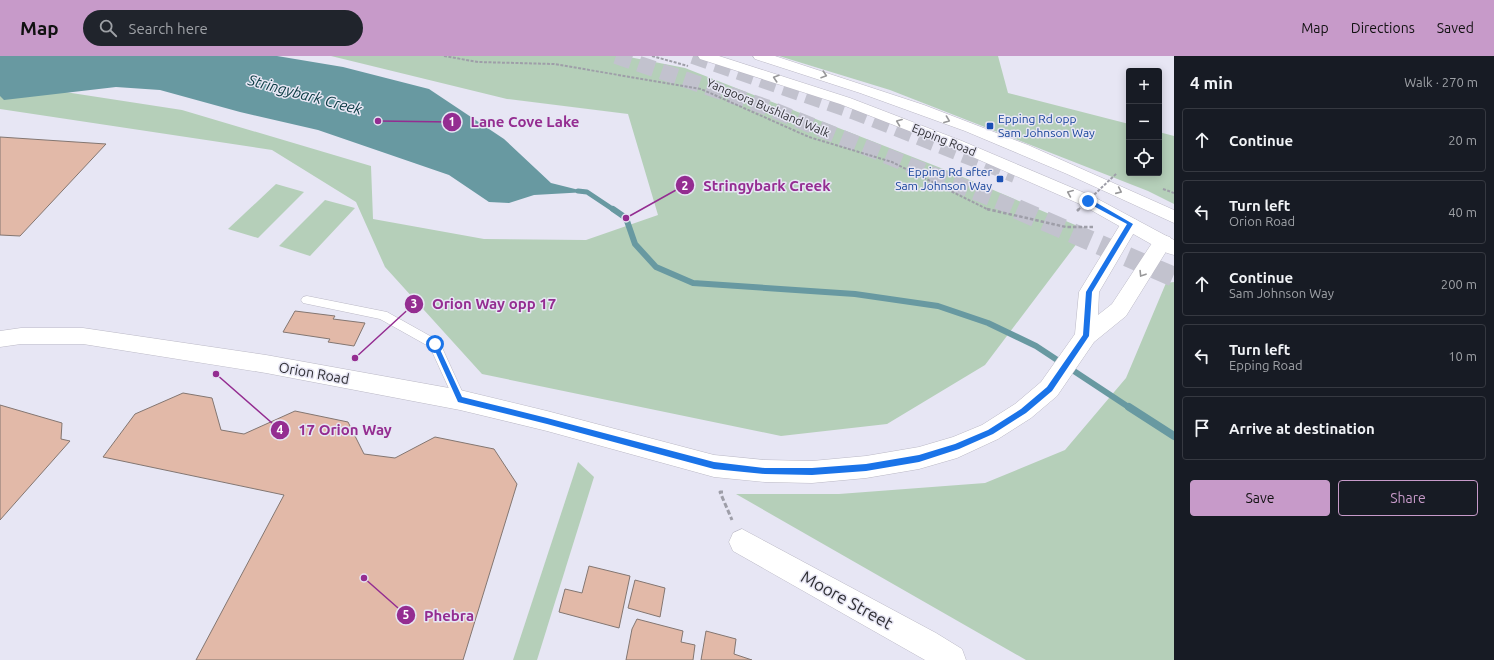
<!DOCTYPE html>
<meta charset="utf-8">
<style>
body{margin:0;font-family:Ubuntu,sans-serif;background:#20242c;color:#f1f3f6}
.controls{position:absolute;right:12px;top:12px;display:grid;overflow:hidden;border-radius:4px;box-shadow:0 2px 10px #0003}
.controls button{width:36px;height:36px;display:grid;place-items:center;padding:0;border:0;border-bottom:1px solid #363941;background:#171b24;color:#f1f3f6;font:20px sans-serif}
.stop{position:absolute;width:12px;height:12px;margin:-9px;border:3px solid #1a73e8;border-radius:50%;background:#fff}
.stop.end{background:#1a73e8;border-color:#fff;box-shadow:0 1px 4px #0008}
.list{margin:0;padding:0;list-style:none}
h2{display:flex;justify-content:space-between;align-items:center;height:52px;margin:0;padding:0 16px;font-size:17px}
h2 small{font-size:13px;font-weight:400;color:#9ea1a6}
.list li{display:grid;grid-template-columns:26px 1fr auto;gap:12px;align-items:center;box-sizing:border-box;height:64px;margin:0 8px 8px;padding:0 8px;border:1px solid #363941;border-radius:4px}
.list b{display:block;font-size:15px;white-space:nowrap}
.list p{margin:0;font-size:13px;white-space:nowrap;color:#9ea1a6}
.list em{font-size:13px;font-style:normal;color:#9ea1a6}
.actions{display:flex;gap:8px;padding:12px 16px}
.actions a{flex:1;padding:9px 0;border:1px solid #c79ac9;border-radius:4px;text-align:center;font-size:14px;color:#c79ac9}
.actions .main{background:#c79ac9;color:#111}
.icon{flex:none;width:22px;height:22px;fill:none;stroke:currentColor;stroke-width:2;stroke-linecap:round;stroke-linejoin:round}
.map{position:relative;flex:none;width:1174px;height:604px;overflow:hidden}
header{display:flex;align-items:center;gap:24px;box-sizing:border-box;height:56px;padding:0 20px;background:#c79ac9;color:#111}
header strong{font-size:19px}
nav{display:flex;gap:22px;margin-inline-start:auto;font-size:14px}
.search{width:280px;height:36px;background:#20242c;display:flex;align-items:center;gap:10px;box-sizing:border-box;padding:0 14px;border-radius:22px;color:#9ea1a6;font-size:15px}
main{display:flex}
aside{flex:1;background:#171b24}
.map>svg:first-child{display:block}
</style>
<header>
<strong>Map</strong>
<div class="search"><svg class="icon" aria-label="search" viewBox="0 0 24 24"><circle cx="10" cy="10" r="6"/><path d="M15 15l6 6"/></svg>Search here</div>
<nav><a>Map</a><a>Directions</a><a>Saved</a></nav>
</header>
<main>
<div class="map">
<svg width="1174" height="604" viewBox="0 0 1174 604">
<rect width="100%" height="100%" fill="#e7e6f4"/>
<!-- green -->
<g fill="#b5cfb9">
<path d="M331 0H624L685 12 951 116 1087 174 985 309 887 368 781 380 482 318 385 211 356 146 272 94 0 53V26L182 54 371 110 373 163 484 183 586 184 658 159 628 58 507 43Z"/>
<path d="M779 0H998L1008 37 1129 68V117H1159V76L1174 80V148L1148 135 890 34Z"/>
<path d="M276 128 304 136 258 182 228 173Z"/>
<path d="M325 144 355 152 310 200 279 190Z"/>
<path d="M1174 226V604H1026L736 438H839L985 427 1065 394 1126 322 1166 227Z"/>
<path d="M578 406 594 421 537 604H513Z"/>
</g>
<!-- water -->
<path fill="#6899a1" d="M0 0H277L343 11 429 33 504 83 551 127 587 136 534 139 509 147 489 146 449 119 318 74 240 56 160 34 116 31 4 44 0 40Z"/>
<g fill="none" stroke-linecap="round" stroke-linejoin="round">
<!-- stream-far2 -->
<path stroke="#6899a1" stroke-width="5" d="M578 135 587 136 614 154"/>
<!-- stream-far1 -->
<path stroke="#6899a1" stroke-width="6" d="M613 153 626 162 635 188 656 211 693 227 855 238 938 250 988 267 1036 290 1130 352"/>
<!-- stream -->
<path stroke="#6899a1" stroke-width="8" d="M1129 351 1174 380"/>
</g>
<!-- building -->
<g fill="#e2b9a8" stroke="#837671">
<path d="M0 81 106 88 20 180 0 179Z"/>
<path d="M295 255 335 260 333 263 365 267 354 290 328 286 330 283 283 276Z"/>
<path d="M183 337 212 342 221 374 244 378 295 355 348 366 364 398 395 402 435 381 494 393 517 428 463 604H196L284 439 103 401 135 358Z"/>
<path d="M0 349 62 367 61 383 70 385 0 464Z"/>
<path d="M589 510 630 520 619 572 559 556 565 533 582 537Z"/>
<path d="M635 524 665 532 660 561 628 552Z"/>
<path d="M637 563 683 575 681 586 695 589 693 604H626L632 573Z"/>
<path d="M706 575 736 583 734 598 752 604H701Z"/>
</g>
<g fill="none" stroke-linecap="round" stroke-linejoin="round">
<!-- motorway-tunnel-far1 -->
<g stroke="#c2c2ce" stroke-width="16" stroke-dasharray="16 8" stroke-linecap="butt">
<path d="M616 0 766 51 1020 154"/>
<path d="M693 0 855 56 1015 119"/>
</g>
<!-- motorway-tunnel -->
<path stroke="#c2c2ce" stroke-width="20" stroke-dasharray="20 10" stroke-linecap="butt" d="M1017 153 1174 221"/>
<defs>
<path id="service" d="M307 240 387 256 439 285 466 344 464 348 460 349 456 348 430 291 380 263 303 247 301 244 303 241Z"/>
<g id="minor">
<path d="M1130 162 1137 164 1139 168 1099 236 1098 259 1112 248 1156 181 1163 179 1170 181 1172 186 1126 260 1094 286 1057 340 1031 362 998 383 957 402 919 413 866 422 812 427 765 426 714 421 547 375 460 354 266 317 83 288H21L0 291V275L21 272H83L266 299 460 334 547 355 714 399 765 404 812 405 866 400 919 391 953 381 982 369 1015 348 1041 326 1075 278 1079 236 1123 164Z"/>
<path d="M742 473 936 577 962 593 966 604H925L733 495 729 486 733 477Z"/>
</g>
<g id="primary">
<path d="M698 0H719L850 42 962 85 1094 141 1174 184V199L1167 197 1082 149 950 91 840 48 700 3Z"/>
<path d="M753 0H775L924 49 1028 89 1174 154V167L1067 118 965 75 860 37 755 3Z"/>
</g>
</defs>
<!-- service casing -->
<use href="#service" stroke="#bbb9c6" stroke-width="1"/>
<!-- minor casing -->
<use href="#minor" stroke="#bbb9c6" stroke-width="1"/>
<!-- primary casing -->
<use href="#primary" stroke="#bbb9c6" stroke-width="1"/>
<!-- path-far2 -->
<g stroke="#9e9ea8" stroke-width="2" stroke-dasharray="3 1.5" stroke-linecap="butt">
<path d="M444 0 478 6 554 8 701 33 809 81 892 106 989 154"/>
<path d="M652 0 688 10"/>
<path d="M1163 133 1174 137"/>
</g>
<!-- path-far1 -->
<path stroke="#9e9ea8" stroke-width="2.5" stroke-dasharray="3.5 2" stroke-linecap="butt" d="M987 153 1066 171H1093"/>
<!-- path -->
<path stroke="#9e9ea8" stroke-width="3" stroke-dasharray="5 2.5" stroke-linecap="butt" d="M723 436H720L732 464"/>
<!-- service -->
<use href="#service" fill="#fff" fill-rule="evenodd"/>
<!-- minor -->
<use href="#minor" fill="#fff" fill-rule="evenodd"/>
<!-- primary -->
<use href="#primary" fill="#fff" fill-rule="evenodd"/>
<!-- path-bridge-far1 -->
<path stroke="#9e9ea8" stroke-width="2" stroke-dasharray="3 1.5" stroke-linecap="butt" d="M1078 154 1117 117"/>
<!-- path-bridge -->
<path stroke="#9e9ea8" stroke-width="2.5" stroke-dasharray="3.5 2" stroke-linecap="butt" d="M1077 155 1079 153"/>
</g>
<!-- one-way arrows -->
<defs><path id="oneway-chevron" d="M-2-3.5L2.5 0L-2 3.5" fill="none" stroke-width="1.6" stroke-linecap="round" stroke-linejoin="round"/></defs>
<g stroke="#98989a">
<use href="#oneway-chevron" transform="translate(824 19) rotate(18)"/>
<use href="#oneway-chevron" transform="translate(776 22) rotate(-162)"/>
<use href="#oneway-chevron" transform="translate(947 64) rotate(21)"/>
<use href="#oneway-chevron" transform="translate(899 66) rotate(-159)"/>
<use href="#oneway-chevron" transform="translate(1119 135) rotate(24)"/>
<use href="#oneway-chevron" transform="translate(1070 137) rotate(-157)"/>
<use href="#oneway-chevron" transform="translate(1142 218) rotate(122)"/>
</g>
<!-- route -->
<path fill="#1a73e8" d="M1086 143H1090L1133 168 1092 236 1089 280 1052 335 1026 357 993 378 959 393 919 406 866 415 812 419 765 418 714 413 547 368 458 346 432 288 437 287 462 341 547 362 714 406 765 412H812L866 408 919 399 955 388 988 374 1021 353 1047 331 1083 279 1086 236 1127 168 1086 146Z"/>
<!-- markers -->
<g fill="#1a4fb4" stroke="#e7e6f4" stroke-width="1.5">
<rect x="986" y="66" width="8" height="8" rx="2"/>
<rect x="996" y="119" width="8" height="8" rx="2"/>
</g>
<g text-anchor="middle" stroke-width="3" stroke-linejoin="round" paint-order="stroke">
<!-- far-street labels -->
<g font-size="12" fill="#303035" stroke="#e7e6f4">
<text transform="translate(768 52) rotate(23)" y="4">Yangoora Bushland Walk</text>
<text transform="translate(944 84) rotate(22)" y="4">Epping Road</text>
</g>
<!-- far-transit labels -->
<g font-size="12" fill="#164399" stroke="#e7e6f4" text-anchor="start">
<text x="998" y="67">Epping Rd opp<tspan x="998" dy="14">Sam Johnson Way</tspan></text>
<text x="992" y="120" text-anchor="end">Epping Rd after<tspan x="992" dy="14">Sam Johnson Way</tspan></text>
</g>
<!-- street labels -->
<g font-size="14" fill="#303035" stroke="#e7e6f4">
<text transform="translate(314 317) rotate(10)" y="5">Orion Road</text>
</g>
<!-- water labels -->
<g font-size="15" font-style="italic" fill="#083940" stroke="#e7e6f4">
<text transform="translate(305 39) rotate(15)" y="5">Stringybark Creek</text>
</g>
<!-- near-street labels -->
<g font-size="17" fill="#303035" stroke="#e7e6f4">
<text transform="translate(847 544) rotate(29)" y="6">Moore Street</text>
</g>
</g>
<!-- callouts -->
<path fill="none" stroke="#942d91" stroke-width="1.5" d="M378 65L452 66M626 162L685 129M355 302L414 248M216 318L280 374M364 522L406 559"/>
<g fill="#942d91" stroke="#e7e6f4" stroke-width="1.5">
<circle cx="378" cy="65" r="4"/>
<circle cx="626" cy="162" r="4"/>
<circle cx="355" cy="302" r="4"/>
<circle cx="216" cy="318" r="4"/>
<circle cx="364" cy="522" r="4"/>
<circle cx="452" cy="66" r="10"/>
<circle cx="685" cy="129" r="10"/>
<circle cx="414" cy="248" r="10"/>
<circle cx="280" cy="374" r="10"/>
<circle cx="406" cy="559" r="10"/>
</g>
<g font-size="12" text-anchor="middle" font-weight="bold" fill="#fff">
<text x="452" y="70">1</text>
<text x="685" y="134">2</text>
<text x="414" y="252">3</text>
<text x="280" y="378">4</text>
<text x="406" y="563">5</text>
</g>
<g font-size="15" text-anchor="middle" font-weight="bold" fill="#942d91" stroke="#e7e6f4" stroke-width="3" stroke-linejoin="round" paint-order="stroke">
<text x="525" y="71">Lane Cove Lake</text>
<text x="767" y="135">Stringybark Creek</text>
<text x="494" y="253">Orion Way opp 17</text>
<text x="345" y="379">17 Orion Way</text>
<text x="449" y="565">Phebra</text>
</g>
</svg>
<div class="controls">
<button>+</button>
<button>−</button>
<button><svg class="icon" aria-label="locate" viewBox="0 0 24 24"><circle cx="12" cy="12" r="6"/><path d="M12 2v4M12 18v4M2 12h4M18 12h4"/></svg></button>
</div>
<div class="stop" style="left:435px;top:288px"></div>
<div class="stop end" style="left:1088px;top:145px"></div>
</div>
<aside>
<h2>4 min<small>Walk · 270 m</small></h2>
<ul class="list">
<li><svg class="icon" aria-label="ahead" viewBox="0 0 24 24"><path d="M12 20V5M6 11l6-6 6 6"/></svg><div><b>Continue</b></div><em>20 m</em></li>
<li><svg class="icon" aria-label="left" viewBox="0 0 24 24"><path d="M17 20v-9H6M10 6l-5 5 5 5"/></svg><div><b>Turn left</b><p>Orion Road</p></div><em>40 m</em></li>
<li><svg class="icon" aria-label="ahead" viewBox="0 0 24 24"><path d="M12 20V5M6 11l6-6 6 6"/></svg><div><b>Continue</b><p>Sam Johnson Way</p></div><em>200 m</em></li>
<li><svg class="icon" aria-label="left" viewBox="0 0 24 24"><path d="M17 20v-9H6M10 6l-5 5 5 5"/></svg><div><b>Turn left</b><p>Epping Road</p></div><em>10 m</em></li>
<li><svg class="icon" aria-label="arrive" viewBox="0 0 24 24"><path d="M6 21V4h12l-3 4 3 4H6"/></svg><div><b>Arrive at destination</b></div></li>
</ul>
<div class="actions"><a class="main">Save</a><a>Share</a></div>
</aside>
</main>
